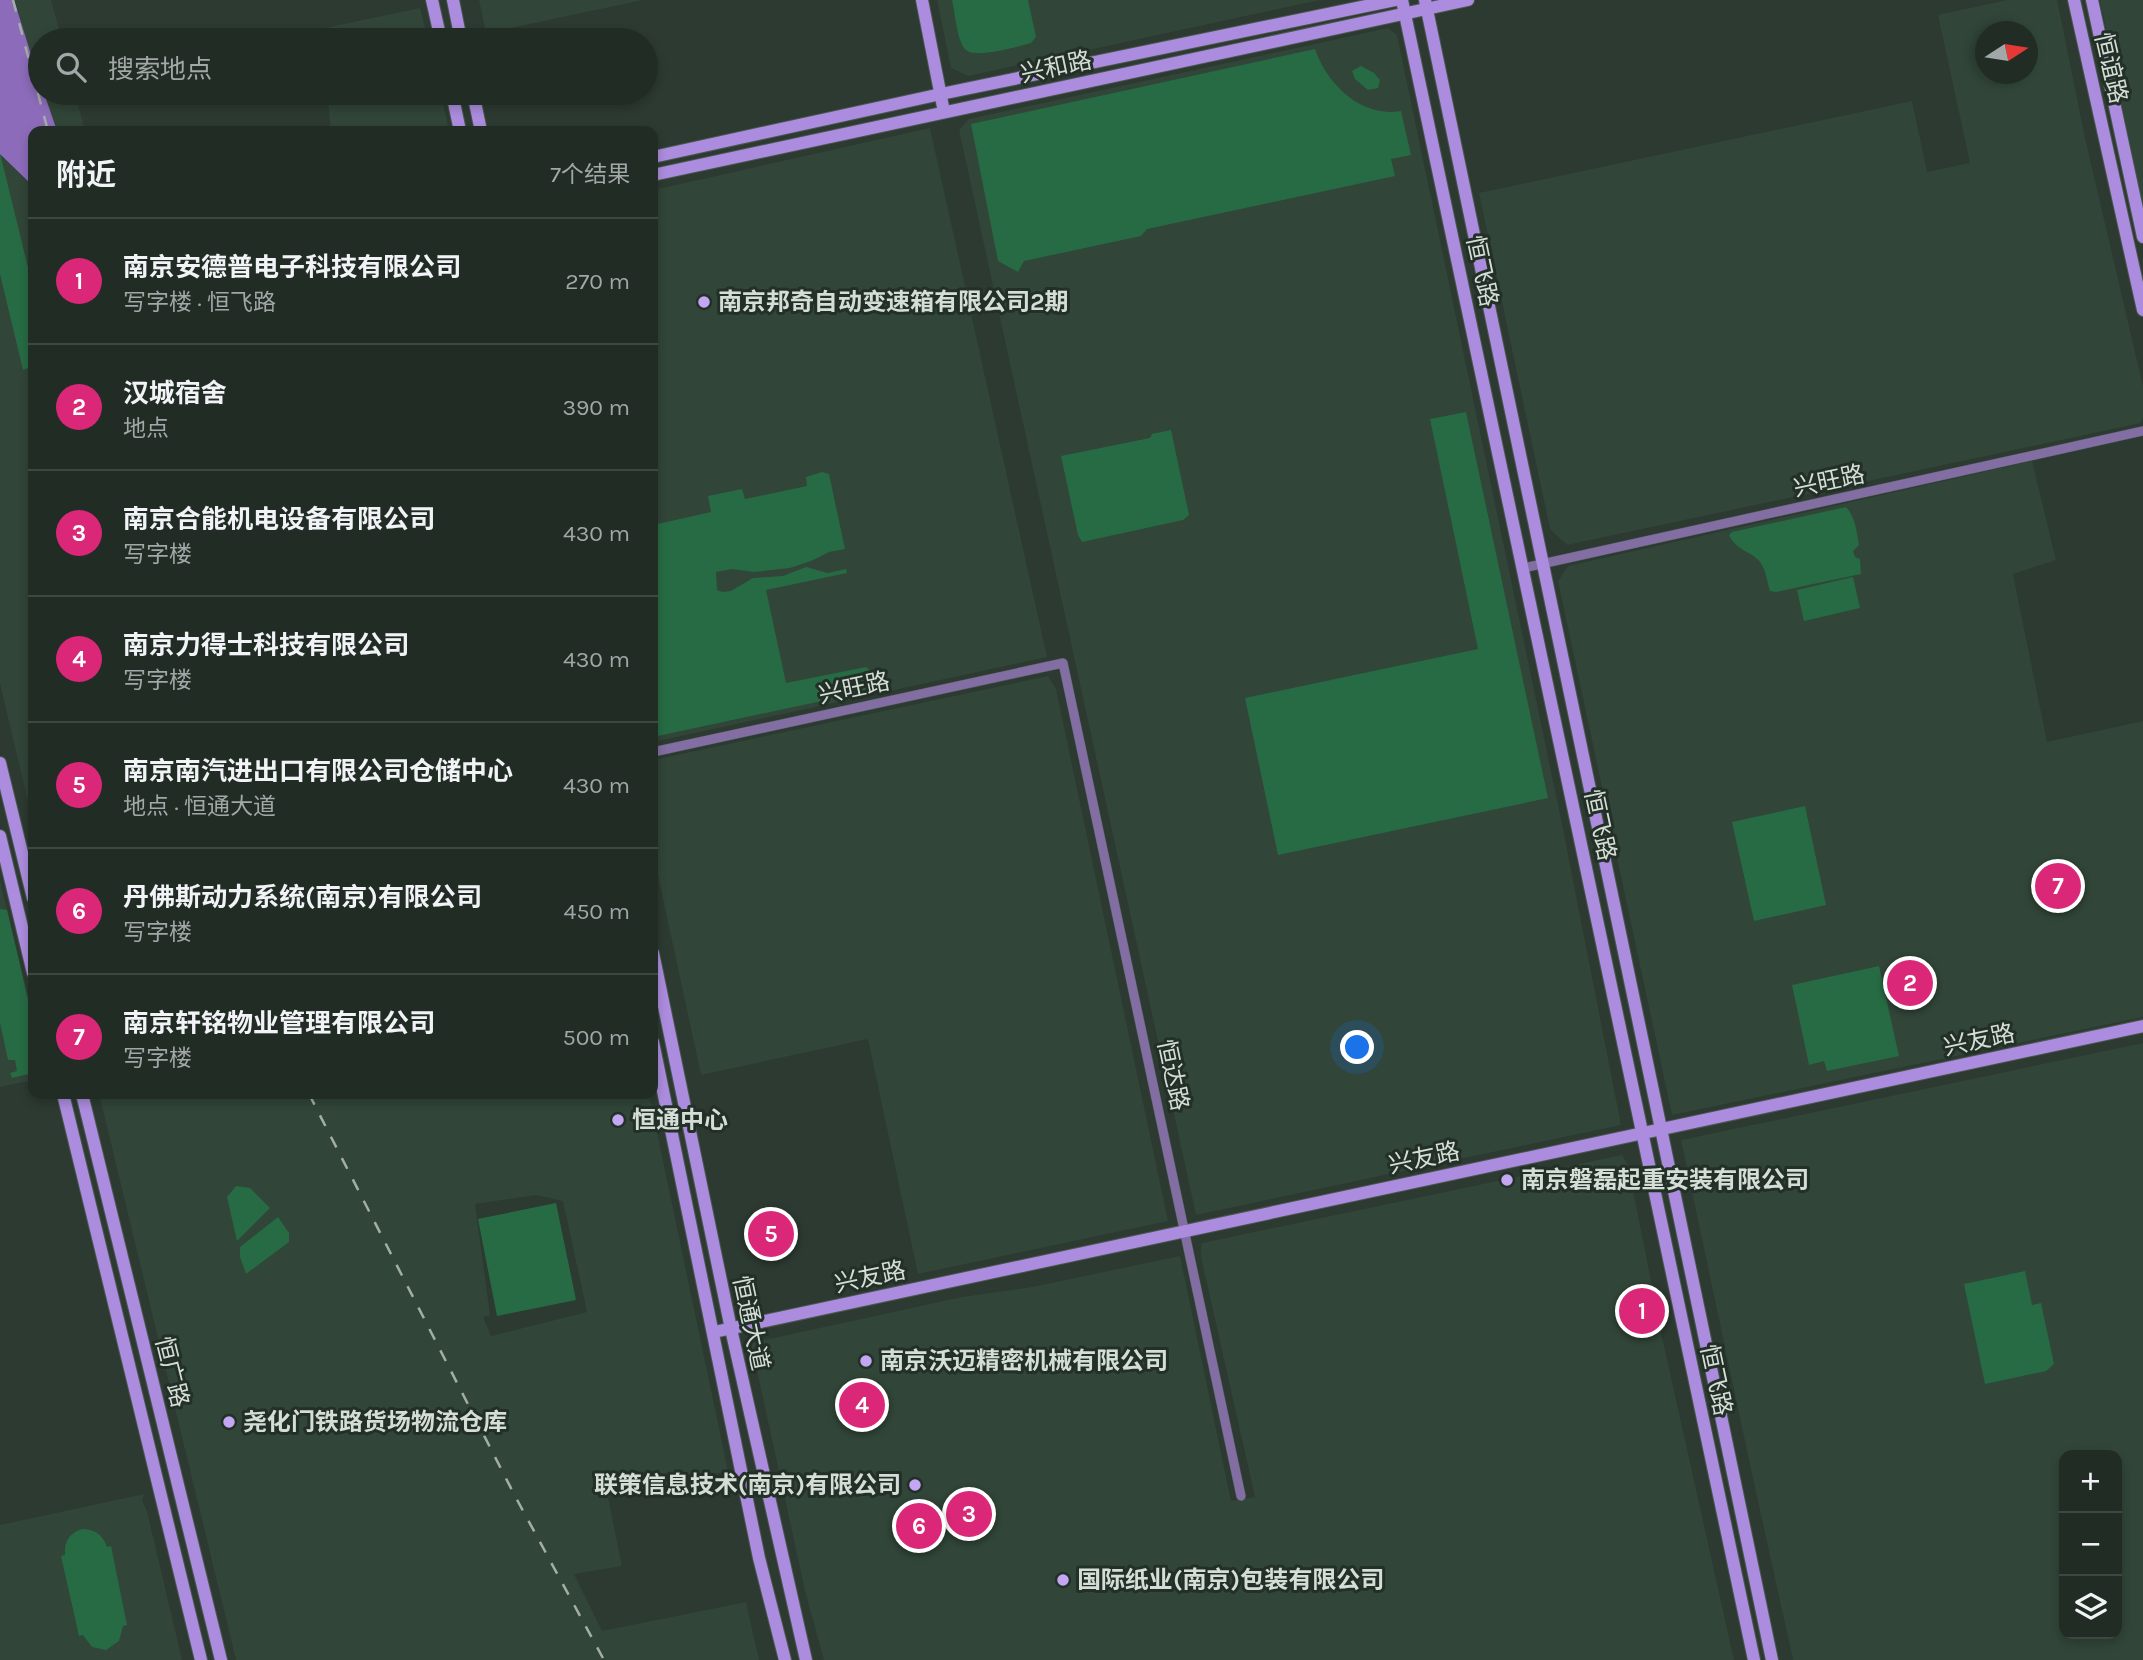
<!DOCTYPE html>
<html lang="zh">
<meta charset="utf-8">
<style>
body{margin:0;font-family:Karla,"Noto Sans SC",sans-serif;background:#29342d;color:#f1f3f6}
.controls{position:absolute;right:21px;bottom:21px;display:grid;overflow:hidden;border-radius:14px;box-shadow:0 4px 10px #0003}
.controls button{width:63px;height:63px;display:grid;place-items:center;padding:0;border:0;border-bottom:2px solid #3e4842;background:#212c25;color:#f1f3f6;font:35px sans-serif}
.compass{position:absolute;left:1975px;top:21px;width:63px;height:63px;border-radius:50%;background:#212c25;box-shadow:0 4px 10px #0003;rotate:78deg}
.you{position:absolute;left:1358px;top:1048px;width:24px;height:24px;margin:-18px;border:5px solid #fff;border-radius:50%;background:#1a73e8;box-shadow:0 0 0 10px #1a73e833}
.badge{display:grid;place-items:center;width:46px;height:46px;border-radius:50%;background:#db2777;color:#fff;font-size:23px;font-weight:700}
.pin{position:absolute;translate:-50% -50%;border:4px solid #fff;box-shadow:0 2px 7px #0006}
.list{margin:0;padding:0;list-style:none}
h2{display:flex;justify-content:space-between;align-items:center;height:91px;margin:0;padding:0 28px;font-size:30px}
h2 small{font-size:23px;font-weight:400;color:#a2a7a7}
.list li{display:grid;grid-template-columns:46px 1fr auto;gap:21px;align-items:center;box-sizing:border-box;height:126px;padding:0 28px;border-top:2px solid #3e4842}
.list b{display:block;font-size:26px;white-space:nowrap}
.list p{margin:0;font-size:23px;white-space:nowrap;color:#a2a7a7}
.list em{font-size:23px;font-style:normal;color:#a2a7a7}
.icon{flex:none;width:38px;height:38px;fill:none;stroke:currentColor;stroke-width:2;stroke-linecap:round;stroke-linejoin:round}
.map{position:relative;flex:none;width:2143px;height:1660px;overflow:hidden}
.search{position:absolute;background:#212c25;box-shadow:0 4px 10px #0003;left:28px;top:28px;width:630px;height:77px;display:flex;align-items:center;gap:18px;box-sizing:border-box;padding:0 24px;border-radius:38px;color:#a2a7a7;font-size:26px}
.panel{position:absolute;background:#212c25;box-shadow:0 4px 10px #0003;left:28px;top:126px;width:630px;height:973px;border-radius:14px}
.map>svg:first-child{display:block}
</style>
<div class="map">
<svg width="2143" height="1660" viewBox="0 0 2143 1660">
<rect width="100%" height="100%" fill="#2c3a31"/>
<!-- built -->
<g fill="#314538" fill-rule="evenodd">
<path d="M0 0H51L62 40H40V93H75L85 131H33V822L0 684Z"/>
<path d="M479 0H643L486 33Z"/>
<path d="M937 0H1320L968 76 951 68Z"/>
<path d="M2007 0H2057L2085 138 2143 386V417L2141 423 1567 545 1550 529 1479 193 1912 101 1927 172 1970 163 1938 15ZM1986 32H2028V74H1986Z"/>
<path d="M2100 0H2143V205Z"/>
<path d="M420 8 428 40H321L320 29Z"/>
<path d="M1388 28 1397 35 1561 819 1621 1125 1196 1215 959 130 969 119Z"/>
<path d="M327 93H441L449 131H331Z"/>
<path d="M930 128 1047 657 653 742V190Z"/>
<path d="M2032 461 2056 560 2013 574 2047 742 2143 721V1017L1672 1115 1558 581 1568 566Z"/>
<path d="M1048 676 1056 689 1168 1221 918 1274 868 1039 701 1075 653 852V760Z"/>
<path d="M0 881 33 1016V1080L0 1087Z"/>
<path d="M2143 1043V1660H1793L1747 1451 1681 1140ZM2064 1455H2117V1634H2064Z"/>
<path d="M99 1094H649L728 1471 608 1497 622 1566 574 1574 602 1631 746 1602 759 1660H236ZM536 1195 563 1201 587 1312 491 1336 483 1317 490 1315 475 1204Z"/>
<path d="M1622 1155 1628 1165 1662 1337 1734 1660H824L805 1591 751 1343 962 1297 1032 1287 1180 1256 1231 1501 1255 1497 1201 1257V1247L1202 1243Z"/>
<path d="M144 1494 142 1500 147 1511 182 1660H0V1525Z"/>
</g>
<!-- green -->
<g fill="#276b44">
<path d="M952 0H1028L1036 37 1031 43C1019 46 974 60 965 49 957 41 955 12 952 0Z"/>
<path d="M1315 49C1327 84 1361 118 1401 111L1411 155 1391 159 1395 176 1147 229 1141 236 1024 261 1018 272 998 261 971 124Z"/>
<path d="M1361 66 1374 73 1380 80 1378 88 1368 90 1355 79 1352 71Z"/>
<path d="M0 153 33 288V366L23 370 0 274Z"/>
<path d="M1466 412 1548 798 1278 855 1245 698 1478 649 1430 419Z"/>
<path d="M1171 430 1189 515 1183 520 1082 542 1078 535 1061 456 1150 438 1152 434Z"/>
<path d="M822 472 829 474 845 549 829 552 811 561 790 568 754 572 732 569 716 572 717 590 722 592 731 591 753 578 783 576 806 567 828 573 846 569 847 573 766 590 786 683 866 667 876 675 878 689 653 737V525L711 512 708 496 742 489 745 499 807 486 806 477Z"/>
<path d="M1846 507C1855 516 1857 532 1859 545L1853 551 1855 557 1860 559 1861 574 1776 592 1770 591C1767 582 1766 570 1760 562 1752 551 1737 552 1729 535L1732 532Z"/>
<path d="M1853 577 1860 608 1804 621 1797 590Z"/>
<path d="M1805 806 1826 905 1754 921 1732 822Z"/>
<path d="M0 909 7 910 33 1021V1073L12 1078 10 1073 17 1071 15 1060H8L0 1023Z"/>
<path d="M1879 966 1899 1056 1827 1071 1824 1061 1809 1065 1792 985Z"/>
<path d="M236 1186 250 1188 270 1208 237 1241 227 1197Z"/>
<path d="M556 1203 576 1300 497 1316 478 1219Z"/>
<path d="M278 1217 289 1233V1242L246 1274 240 1257V1247Z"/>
<path d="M2025 1271 2032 1305 2041 1303 2054 1364 2046 1371 1985 1384 1964 1284Z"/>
<path d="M82 1529C95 1529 103 1535 107 1547L111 1546 127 1625 123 1626 119 1641 106 1650 92 1647 83 1635 79 1636 61 1556 65 1555C64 1542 69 1533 82 1529Z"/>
</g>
<!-- water -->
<path fill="#8c6cba" d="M0 0H14L40 83V93H44L57 131H33V186L0 154Z"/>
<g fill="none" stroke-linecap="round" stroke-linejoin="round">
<defs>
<g id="street">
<path d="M1523 568 2143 431"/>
<path d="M653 752 1063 663 1241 1496"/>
</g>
<g id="secondary">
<path d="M432 0 441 40"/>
<path d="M453 0 461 40"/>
<path d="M922 0 944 112"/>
<path d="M1402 0 1754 1660"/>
<path d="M1425 0 1772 1660"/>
<path d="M2074 0 2143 310"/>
<path d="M2092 0 2143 237"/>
<path d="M452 93 460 131"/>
<path d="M473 93 481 131"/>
<path d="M653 157 941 94 1395 0"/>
<path d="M653 175 1468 0"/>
<path d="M0 763 33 898"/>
<path d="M0 836 33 973"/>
<path d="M653 953 731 1329 806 1660"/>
<path d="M653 1042 759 1558 785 1660"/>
<path d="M63 1094 201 1660"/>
<path d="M82 1094 221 1660"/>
<path d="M714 1332 2143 1026"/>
</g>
</defs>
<!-- street casing -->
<use href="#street" stroke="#4a574f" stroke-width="10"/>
<!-- secondary casing -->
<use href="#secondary" stroke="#4a574f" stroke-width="14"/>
<!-- street -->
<use href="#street" stroke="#826ea2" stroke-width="9"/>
<!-- secondary -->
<use href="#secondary" stroke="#ac8cde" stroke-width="12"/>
<!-- rail -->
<g stroke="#a4aea7" stroke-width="2.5" stroke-dasharray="12 12" stroke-linecap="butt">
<path d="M13 0 48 131"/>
<path d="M309 1094 515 1496 604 1660"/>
</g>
</g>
<!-- markers -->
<g fill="#c3a7f2" stroke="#223027" stroke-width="2.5">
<circle cx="704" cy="302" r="7"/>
<circle cx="618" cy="1120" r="7"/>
<circle cx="1507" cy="1180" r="7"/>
<circle cx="866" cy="1361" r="7"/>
<circle cx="229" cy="1422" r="7"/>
<circle cx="915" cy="1485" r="7"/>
<circle cx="1063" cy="1580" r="7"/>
</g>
<g text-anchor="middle" stroke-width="6" stroke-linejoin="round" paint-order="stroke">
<!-- street labels -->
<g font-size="24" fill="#d5ddd7" stroke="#223027">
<text transform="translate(1056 67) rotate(-12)" y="8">兴和路</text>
<text transform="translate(2111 68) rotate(77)" y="8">恒谊路</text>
<text transform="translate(1482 271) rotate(78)" y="8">恒飞路</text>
<text transform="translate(1829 481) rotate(-12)" y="8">兴旺路</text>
<text transform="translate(854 688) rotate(-12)" y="8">兴旺路</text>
<text transform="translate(1600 825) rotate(78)" y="8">恒飞路</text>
<text transform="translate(1979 1040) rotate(-12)" y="8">兴友路</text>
<text transform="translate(1173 1075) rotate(78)" y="8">恒达路</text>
<text transform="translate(1424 1158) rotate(-12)" y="8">兴友路</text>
<text transform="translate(870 1277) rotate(-12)" y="8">兴友路</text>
<text transform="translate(751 1323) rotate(78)" y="8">恒通大道</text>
<text transform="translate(172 1372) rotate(76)" y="8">恒广路</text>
<text transform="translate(1716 1380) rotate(78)" y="8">恒飞路</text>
</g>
<!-- poi labels -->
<g font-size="24" font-weight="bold" fill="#d5ddd7" stroke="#223027" text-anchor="start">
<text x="718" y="310">南京邦奇自动变速箱有限公司2期</text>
<text x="632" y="1128">恒通中心</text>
<text x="1521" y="1188">南京磐磊起重安装有限公司</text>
<text x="880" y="1369">南京沃迈精密机械有限公司</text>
<text x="243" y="1430">尧化门铁路货场物流仓库</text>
<text x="901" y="1493" text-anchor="end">联策信息技术(南京)有限公司</text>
<text x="1077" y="1588">国际纸业(南京)包装有限公司</text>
</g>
</g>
</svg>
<div class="controls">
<button>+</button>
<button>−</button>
<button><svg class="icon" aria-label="layers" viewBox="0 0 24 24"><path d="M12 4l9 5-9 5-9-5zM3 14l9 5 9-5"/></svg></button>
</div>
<svg class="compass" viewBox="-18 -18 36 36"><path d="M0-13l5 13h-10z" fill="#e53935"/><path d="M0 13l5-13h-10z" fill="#a2a7a7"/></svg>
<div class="you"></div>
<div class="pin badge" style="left:1642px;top:1311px">1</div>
<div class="pin badge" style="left:1910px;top:983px">2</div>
<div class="pin badge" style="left:969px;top:1514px">3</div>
<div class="pin badge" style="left:862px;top:1405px">4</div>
<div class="pin badge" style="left:771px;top:1234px">5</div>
<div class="pin badge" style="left:919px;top:1526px">6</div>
<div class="pin badge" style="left:2058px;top:886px">7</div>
<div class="search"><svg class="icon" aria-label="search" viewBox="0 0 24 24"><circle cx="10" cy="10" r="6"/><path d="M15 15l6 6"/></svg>搜索地点</div>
<section class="panel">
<h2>附近<small>7个结果</small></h2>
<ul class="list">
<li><span class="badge">1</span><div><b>南京安德普电子科技有限公司</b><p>写字楼 · 恒飞路</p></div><em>270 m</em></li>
<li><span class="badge">2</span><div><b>汉城宿舍</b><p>地点</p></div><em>390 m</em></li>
<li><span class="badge">3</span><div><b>南京合能机电设备有限公司</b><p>写字楼</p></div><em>430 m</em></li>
<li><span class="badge">4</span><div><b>南京力得士科技有限公司</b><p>写字楼</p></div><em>430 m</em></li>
<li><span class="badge">5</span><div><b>南京南汽进出口有限公司仓储中心</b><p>地点 · 恒通大道</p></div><em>430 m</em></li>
<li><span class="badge">6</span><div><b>丹佛斯动力系统(南京)有限公司</b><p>写字楼</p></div><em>450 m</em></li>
<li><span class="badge">7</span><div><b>南京轩铭物业管理有限公司</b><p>写字楼</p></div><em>500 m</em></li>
</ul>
</section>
</div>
